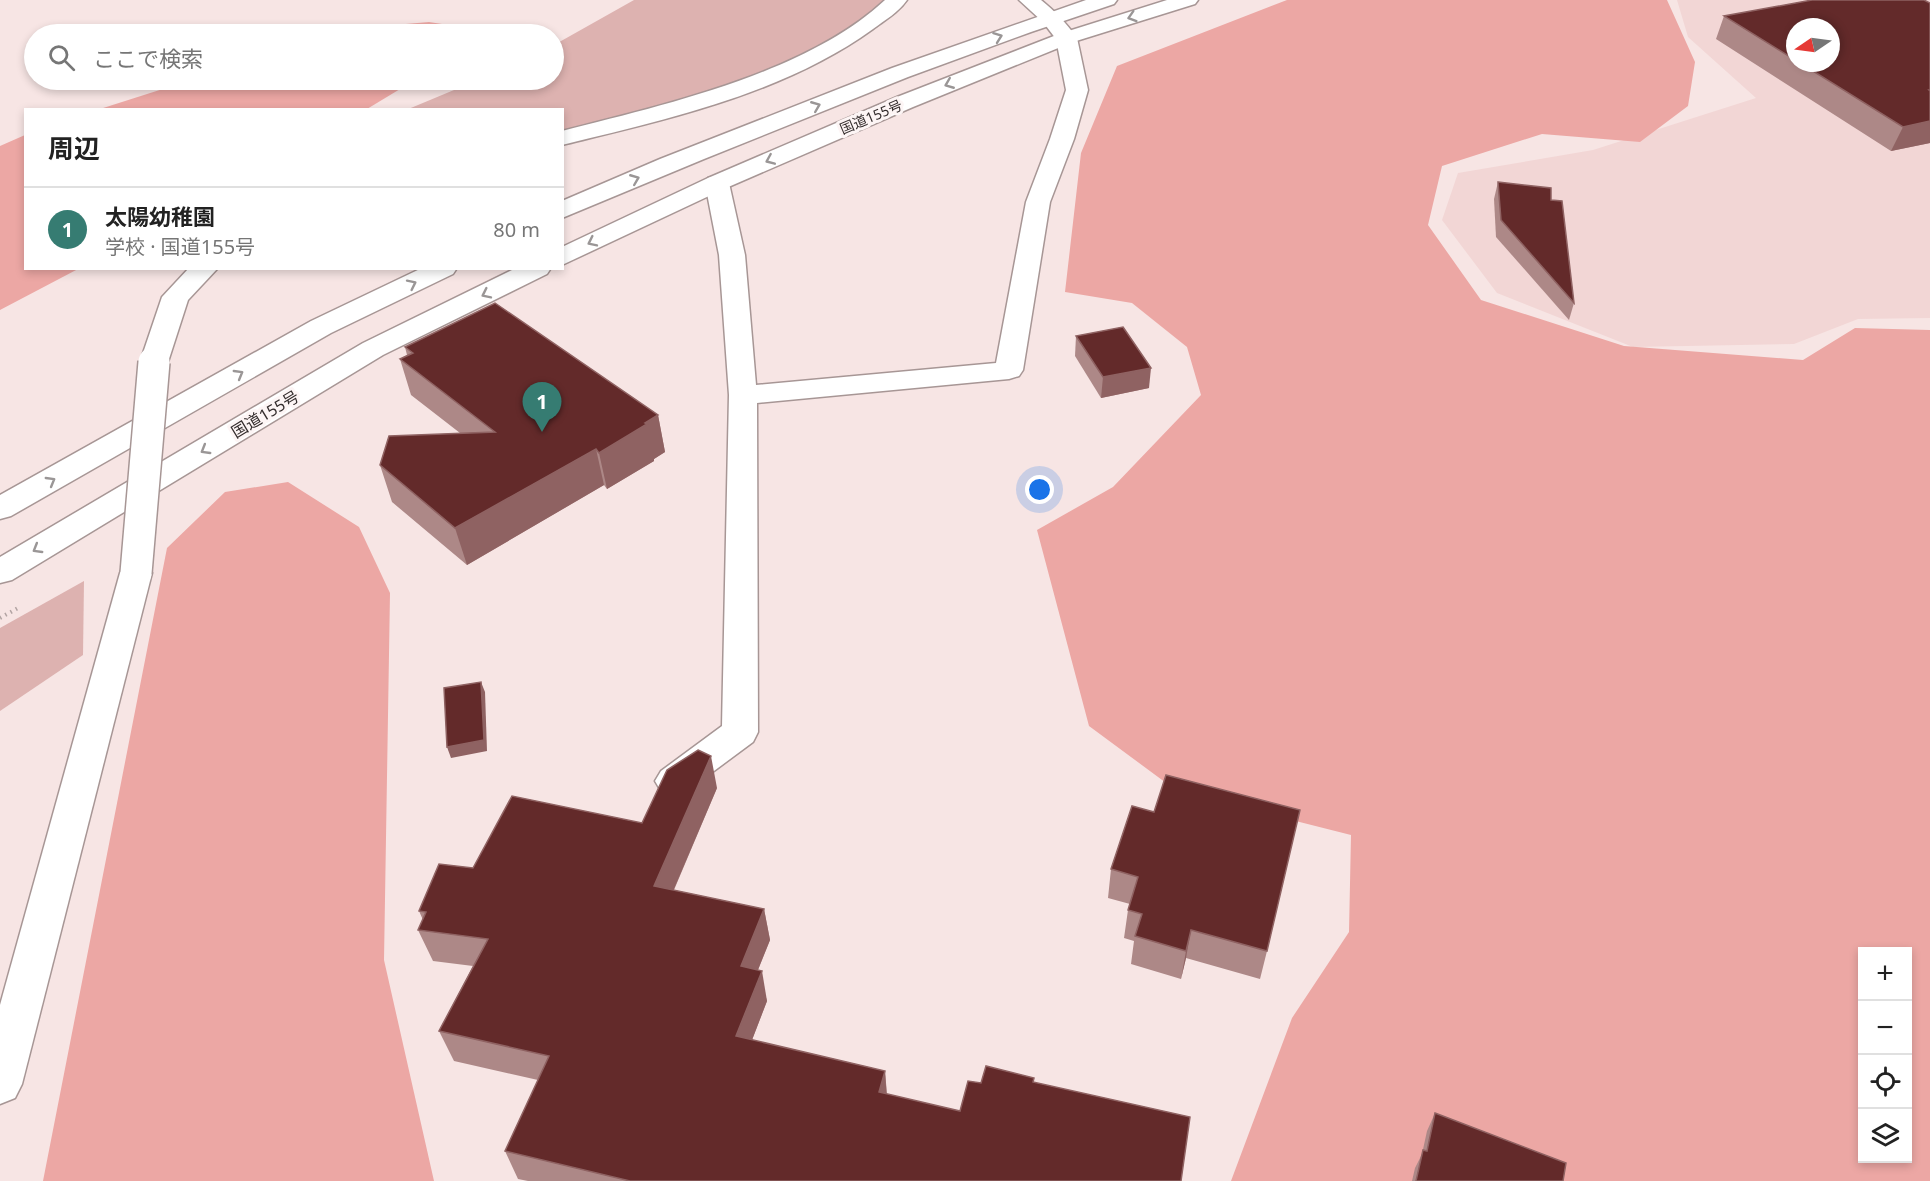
<!DOCTYPE html>
<html lang="ja">
<meta charset="utf-8">
<style>
body{margin:0;font-family:"Noto Sans","Noto Sans JP",sans-serif;background:#f6f6f6;color:#222}
.controls{position:absolute;right:18px;bottom:18px;display:grid;overflow:hidden;border-radius:0px;box-shadow:0 3px 9px #0003}
.controls button{width:54px;height:54px;display:grid;place-items:center;padding:0;border:0;border-bottom:2px solid #e0e0e0;background:#fff;color:#222;font:30px sans-serif}
.compass{position:absolute;left:1786px;top:18px;width:54px;height:54px;border-radius:50%;background:#fff;box-shadow:0 3px 9px #0003;rotate:257deg}
.you{position:absolute;left:1040px;top:490px;width:21px;height:21px;margin:-15px;border:4px solid #fff;border-radius:50%;background:#1a73e8;box-shadow:0 0 0 9px #1a73e833}
.badge{display:grid;place-items:center;width:39px;height:39px;border-radius:50%;background:#367c72;color:#fff;font-size:20px;font-weight:700}
.pin{position:absolute;translate:-50% -50px;filter:drop-shadow(0 2px 3px #0008)}
.pin::after{content:'';position:absolute;top:32px;width:21px;height:18px;background:inherit;clip-path:polygon(0 0,100% 0,50% 100%)}
.list{margin:0;padding:0;list-style:none}
h2{display:flex;justify-content:space-between;align-items:center;height:78px;margin:0;padding:0 24px;font-size:26px}
h2 small{font-size:20px;font-weight:400;color:#767676}
.list li{display:grid;grid-template-columns:39px 1fr auto;gap:18px;align-items:center;box-sizing:border-box;height:84px;padding:0 24px;border-top:2px solid #e0e0e0}
.list b{display:block;font-size:22px;white-space:nowrap}
.list p{margin:0;font-size:20px;white-space:nowrap;color:#767676}
.list em{font-size:20px;font-style:normal;color:#767676}
.icon{flex:none;width:33px;height:33px;fill:none;stroke:currentColor;stroke-width:2;stroke-linecap:round;stroke-linejoin:round}
.map{position:relative;flex:none;width:1930px;height:1181px;overflow:hidden}
.search{position:absolute;background:#fff;box-shadow:0 3px 9px #0003;left:24px;top:24px;width:540px;height:66px;display:flex;align-items:center;gap:15px;box-sizing:border-box;padding:0 21px;border-radius:33px;color:#767676;font-size:22px}
.panel{position:absolute;background:#fff;box-shadow:0 3px 9px #0003;left:24px;top:108px;width:540px;height:162px;border-radius:0px}
.map>svg:first-child{display:block}
</style>
<div class="map">
<svg width="1930" height="1181" viewBox="0 0 1930 1181">
<rect width="100%" height="100%" fill="#f7e5e4"/>
<!-- built -->
<path fill="#f2d6d5" fill-rule="evenodd" d="M1677 0H1930V318L1858 319 1794 344 1633 347 1497 293 1442 220 1458 173 1593 150 1756 98 1688 37ZM1795 27H1831V63H1795Z"/>
<!-- green -->
<g fill="#ddb2b0">
<path d="M634 0H888L845 34 769 73 563 136 562 110H406L478 80H554V45Z"/>
<path d="M84 581 83 655 0 711V628Z"/>
</g>
<!-- forest -->
<g fill="#eca7a4" fill-rule="evenodd">
<path d="M1287 0H1667L1695 62 1688 106 1640 142 1542 134 1442 166 1428 225 1481 300 1624 346 1803 360 1855 328 1930 330V1181H1231L1292 1018 1349 932 1351 835 1177 791 1089 726 1037 530 1113 487 1201 395 1187 347 1132 303 1065 292 1081 153 1117 66ZM1862 952H1908V1158H1862Z"/>
<path d="M429 22 455 26V34H346L371 27Z"/>
<path d="M191 80H415L367 109H100Z"/>
<path d="M25 135 26 268 78 269 0 310V146Z"/>
<path d="M288 482 359 527 390 593 384 960 434 1181H43L167 548 225 492Z"/>
</g>
<g fill="none" stroke-linecap="round" stroke-linejoin="round">
<defs>
<g id="street">
<path d="M885 0H907C899 12 885 20 873 29 783 94 668 119 562 145V131C664 105 807 73 885 0Z"/>
<path d="M1019 0H1041C1055 11 1066 23 1077 38L1088 90 1074 139 1050 202 1023 370 1019 376 1009 379 757 403 758 732 753 742 687 791 674 796 661 791 655 781 661 771 722 726 729 395 719 255 705 183 708 178 717 176 726 178 729 183 745 255 756 385 996 363 1026 202 1050 139 1066 90 1056 39 1043 22Z"/>
<path d="M189 268H218L188 300 168 362 164 368 154 370 144 368 140 362 162 297Z"/>
<path d="M136 562 148 565 152 573 22 1084 15 1098 0 1104V1005L120 573 124 565Z"/>
</g>
<g id="highway">
<path d="M1086 0H1117L1114 4 1031 32 908 77 704 159 562 218V201L660 159 892 68Z"/>
<path d="M1167 0H1198L1195 4 1073 42 913 107 726 188 562 265V247L708 178 897 97 1059 34Z"/>
<path d="M422 268H457L453 274 331 333 11 516 0 519V495L311 321Z"/>
<path d="M516 268H551L547 274 383 355 12 580 0 583V557L363 343Z"/>
</g>
</defs>
<!-- street casing -->
<use href="#street" stroke="#a79695" stroke-width="3"/>
<!-- highway casing -->
<use href="#highway" stroke="#a79695" stroke-width="3"/>
<!-- path -->
<path stroke="#b2a4a3" stroke-width="4" stroke-dasharray="1.5 4.5" stroke-linecap="butt" d="M0 618 18 608"/>
<!-- street -->
<use href="#street" fill="#fff" fill-rule="evenodd"/>
<!-- highway -->
<use href="#highway" fill="#fff" fill-rule="evenodd"/>
<defs>
<path id="street-bridge" d="M136 573 154 362"/>
</defs>
<!-- street-bridge casing -->
<use href="#street-bridge" stroke="#a79695" stroke-width="34" stroke-linecap="butt"/>
<!-- street-bridge -->
<use href="#street-bridge" stroke="#fff" stroke-width="31"/>
</g>
<!-- wall -->
<g fill="#ad8887" fill-rule="evenodd">
<path d="M1930 3V143L1891 151 1716 39 1724 16ZM1795 27 1831 63H1795Z"/>
<path d="M1498 182 1551 200 1574 303 1569 320 1496 237 1494 199Z"/>
<path d="M1076 336 1149 388 1101 398 1075 356Z"/>
<path d="M405 347 658 415 665 452 654 459V461L607 489 604 485 467 565 392 502 380 465 460 433 411 395 400 359 407 355Z"/>
<path d="M717 788 674 890 764 909 770 940 758 970 767 1001 752 1040 885 1071 887 1094 960 1111 981 1083H1034L1181 1181H528L518 1179 505 1151 538 1080 454 1061 439 1031 473 966 433 961 418 930 423 920 419 911 473 868 642 823Z"/>
<path d="M1132 806 1267 951 1260 979 1186 958 1181 979 1131 964 1134 941 1124 938 1128 910 1130 904 1108 898 1111 869Z"/>
<path d="M1435 1113 1563 1181H1412L1415 1168 1422 1154 1427 1131Z"/>
</g>
<!-- shaded-wall -->
<g fill="#8f6262">
<path d="M1930 121V143L1891 151 1903 127Z"/>
<path d="M1151 368 1149 388 1101 398 1103 377Z"/>
<path d="M658 415 665 452 654 459V461L607 489 599 453Z"/>
<path d="M596 449 604 485 467 565 455 528Z"/>
<path d="M481 682 485 692 487 751 451 758 447 747Z"/>
<path d="M711 756 717 788 662 917 654 886Z"/>
<path d="M764 909 770 940 747 997 741 966Z"/>
<path d="M1191 930 1186 958 1181 979 1186 951Z"/>
<path d="M762 971 767 1001 742 1066 736 1036Z"/>
<path d="M885 1071 887 1100 879 1092Z"/>
</g>
<!-- building -->
<g fill="#632a2a" stroke="#8f6262" stroke-width="1.5">
<path d="M1812 0H1924L1930 3V90H1929L1930 91V121L1903 127 1800 63H1831V27H1795V60L1724 16Z"/>
<path d="M1498 182 1551 188V200L1562 201 1574 303 1501 220Z"/>
<path d="M495 303 658 415 645 423 647 424 599 453 596 449 455 528 380 465 389 436 495 432 400 359 413 353 405 347Z"/>
<path d="M1123 327 1151 368 1103 377 1076 336Z"/>
<path d="M481 682 484 740 447 747 444 688Z"/>
<path d="M698 750 711 756 654 886 764 909 741 966 762 971 736 1036 885 1071 879 1092 960 1111 968 1081 981 1083 986 1066 1034 1078 1033 1082 1190 1117 1181 1181H630L505 1151 549 1056 439 1031 488 939 418 930 426 912 419 911 439 864 473 868 512 796 642 823 667 770Z"/>
<path d="M1166 775 1300 810 1267 951 1191 930 1186 951 1135 936 1142 914 1128 910 1138 877 1111 869 1132 806 1154 812Z"/>
<path d="M1435 1113 1566 1163 1563 1181H1416L1423 1150 1427 1151Z"/>
</g>
<!-- one-way arrows -->
<defs><path id="oneway-chevron" d="M-2-3.5L2.5 0L-2 3.5" fill="none" stroke-width="1.6" stroke-linecap="round" stroke-linejoin="round" transform="scale(1.5)"/></defs>
<g stroke="#9a9696">
<use href="#oneway-chevron" transform="translate(1132 17) rotate(163)"/>
<use href="#oneway-chevron" transform="translate(998 37) rotate(-20)"/>
<use href="#oneway-chevron" transform="translate(949 84) rotate(158)"/>
<use href="#oneway-chevron" transform="translate(816 106) rotate(-22)"/>
<use href="#oneway-chevron" transform="translate(770 160) rotate(157)"/>
<use href="#oneway-chevron" transform="translate(635 179) rotate(-22)"/>
<use href="#oneway-chevron" transform="translate(592 242) rotate(154)"/>
<use href="#oneway-chevron" transform="translate(412 284) rotate(-26)"/>
<use href="#oneway-chevron" transform="translate(486 294) rotate(154)"/>
<use href="#oneway-chevron" transform="translate(239 374) rotate(-30)"/>
<use href="#oneway-chevron" transform="translate(205 450) rotate(149)"/>
<use href="#oneway-chevron" transform="translate(51 481) rotate(-30)"/>
<use href="#oneway-chevron" transform="translate(37 549) rotate(149)"/>
</g>
<g text-anchor="middle" stroke-width="6" stroke-linejoin="round" paint-order="stroke">
<!-- far-street labels -->
<g font-size="14" fill="#342d2d" stroke="#fdf5f5">
<text transform="translate(871 117) rotate(-23)" y="5">国道155号</text>
</g>
<!-- street labels -->
<g font-size="16" fill="#342d2d" stroke="#fdf5f5">
<text transform="translate(265 414) rotate(-31)" y="6">国道155号</text>
</g>
</g>
</svg>
<div class="controls">
<button>+</button>
<button>−</button>
<button><svg class="icon" aria-label="locate" viewBox="0 0 24 24"><circle cx="12" cy="12" r="6"/><path d="M12 2v4M12 18v4M2 12h4M18 12h4"/></svg></button>
<button><svg class="icon" aria-label="layers" viewBox="0 0 24 24"><path d="M12 4l9 5-9 5-9-5zM3 14l9 5 9-5"/></svg></button>
</div>
<svg class="compass" viewBox="-18 -18 36 36"><path d="M0-13l5 13h-10z" fill="#e53935"/><path d="M0 13l5-13h-10z" fill="#767676"/></svg>
<div class="you"></div>
<div class="pin badge" style="left:542px;top:432px">1</div>
<div class="search"><svg class="icon" aria-label="search" viewBox="0 0 24 24"><circle cx="10" cy="10" r="6"/><path d="M15 15l6 6"/></svg>ここで検索</div>
<section class="panel">
<h2>周辺<small></small></h2>
<ul class="list">
<li><span class="badge">1</span><div><b>太陽幼稚園</b><p>学校 · 国道155号</p></div><em>80 m</em></li>
</ul>
</section>
</div>
